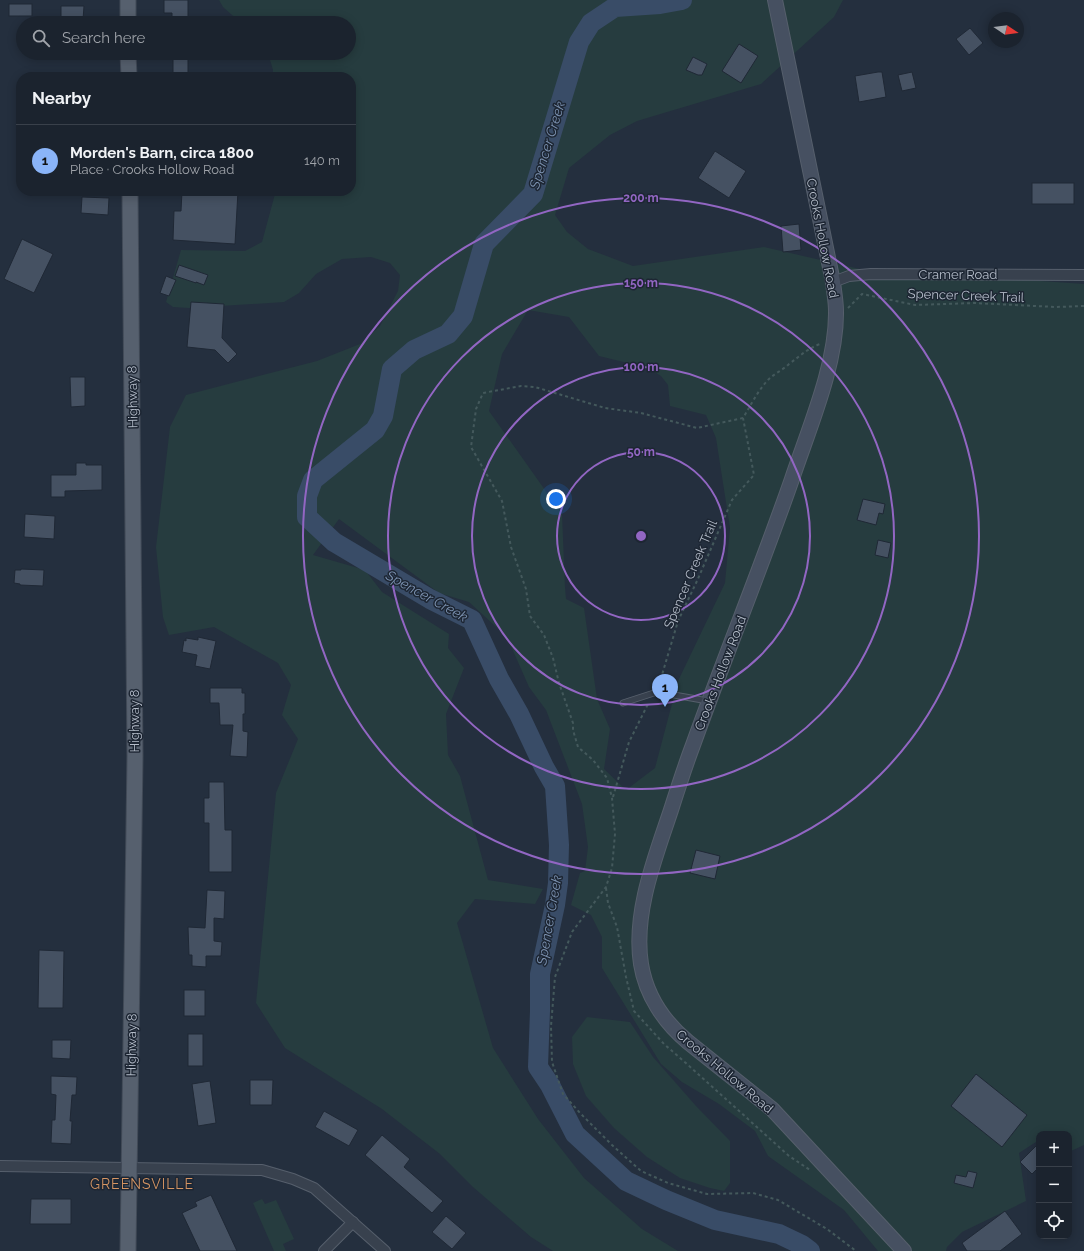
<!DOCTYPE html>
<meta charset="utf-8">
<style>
body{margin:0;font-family:Raleway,sans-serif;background:#242b36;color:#f1f3f6}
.controls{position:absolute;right:12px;bottom:12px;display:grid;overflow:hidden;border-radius:8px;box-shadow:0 2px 10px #0003}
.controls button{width:36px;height:36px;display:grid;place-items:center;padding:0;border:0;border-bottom:1px solid #39404a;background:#1b232e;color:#f1f3f6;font:20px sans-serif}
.compass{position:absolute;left:988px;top:12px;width:36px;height:36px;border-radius:50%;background:#1b232e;box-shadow:0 2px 10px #0003;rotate:103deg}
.you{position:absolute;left:556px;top:499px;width:14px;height:14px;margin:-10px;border:3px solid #fff;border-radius:50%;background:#1a73e8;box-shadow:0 0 0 6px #1a73e833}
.badge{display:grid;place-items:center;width:26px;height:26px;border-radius:50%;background:#8ab4f8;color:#111;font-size:13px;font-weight:700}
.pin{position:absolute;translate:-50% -33px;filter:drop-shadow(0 1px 2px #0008)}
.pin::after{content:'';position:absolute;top:21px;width:14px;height:12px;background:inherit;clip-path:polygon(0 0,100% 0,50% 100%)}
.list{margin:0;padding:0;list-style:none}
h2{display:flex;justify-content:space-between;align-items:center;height:52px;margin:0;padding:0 16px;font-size:17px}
h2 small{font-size:13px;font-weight:400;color:#a0a4aa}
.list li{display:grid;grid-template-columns:26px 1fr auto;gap:12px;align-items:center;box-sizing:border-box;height:72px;padding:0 16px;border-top:1px solid #39404a}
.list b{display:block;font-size:15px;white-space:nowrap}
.list p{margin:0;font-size:13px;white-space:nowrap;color:#a0a4aa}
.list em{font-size:13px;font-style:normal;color:#a0a4aa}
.icon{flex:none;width:22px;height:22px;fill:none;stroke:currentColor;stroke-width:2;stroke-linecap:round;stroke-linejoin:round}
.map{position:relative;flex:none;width:1084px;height:1251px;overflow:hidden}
.search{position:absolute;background:#1b232e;box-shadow:0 2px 10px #0003;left:16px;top:16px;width:340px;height:44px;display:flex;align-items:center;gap:10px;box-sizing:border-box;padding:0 14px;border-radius:22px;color:#a0a4aa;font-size:15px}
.panel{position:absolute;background:#1b232e;box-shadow:0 2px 10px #0003;left:16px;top:72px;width:340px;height:124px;border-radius:16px}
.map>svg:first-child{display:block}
</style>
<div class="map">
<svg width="1084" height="1251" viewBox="0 0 1084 1251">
<rect width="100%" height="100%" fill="#242f3e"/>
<!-- green -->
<g fill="#263c3f" fill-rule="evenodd">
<path d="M219 0H843L834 17 761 84 637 121 610 135 569 168 555 215 567 232 588 249 633 266 764 247 899 278 970 276 1084 284V1145L1069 1152V1134H1039V1140L1019 1153 1026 1201 962 1232 947 1247 946 1251H878L844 1210 768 1156 755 1131 719 1104 682 1082 661 1064 602 968V937L591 915 571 905 580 873 585 871 588 847 582 804 546 710 529 687 507 637 469 602 439 593 339 519 313 555 365 570 382 592 449 634 448 648 464 668 446 714 448 755 460 776 488 880 543 889 535 904 475 899 457 923 493 1048 538 1119 584 1178 642 1229 678 1251H553L531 1237 473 1187 440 1154 382 1109 285 1048 256 1003 276 793 298 739 282 715 291 685 278 663 214 627 169 635 163 617 156 547 170 427 186 395 317 361 360 344 380 326 398 291 400 275 390 263 371 257 342 259 316 274 299 293 284 302 189 308 173 307 166 302 181 250 245 251 262 242 275 194V191H351V77H273V70L268 53H349V23H241L223 7ZM528 310 569 317 599 356 648 368 661 376 668 385 670 406 706 415 716 438 730 528 725 583 678 681 655 768 626 790 604 769 610 729 597 699 584 608 566 599 565 587 562 514 489 411 502 354Z"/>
<path d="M587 1017 630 1022 653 1057 696 1106 730 1141V1183L724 1191 710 1188 680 1178 647 1157 614 1128 586 1096 573 1064 572 1037Z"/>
<path d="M262 1199 265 1204 276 1200 294 1239 283 1244 286 1251H274L253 1203Z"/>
</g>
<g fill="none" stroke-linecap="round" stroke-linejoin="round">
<!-- river -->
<path stroke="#394c67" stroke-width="20" d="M682 0 660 4 615 7 591 23 579 42 533 194 484 244 463 316 448 334 414 350 392 369 383 416 375 430 313 480 307 496V517L334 542 430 599 472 620 499 679 519 714 544 767 555 786 559 845 558 883 555 905 540 974V1011L538 1067 550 1085 575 1134 626 1181 666 1200 715 1220 779 1234 802 1245 810 1251"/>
</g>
<!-- building -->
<g fill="#455162" stroke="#1f2835">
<path d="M164 0H188V23H172V13H164Z"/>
<rect x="9" y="4" width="23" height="12"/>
<path d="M61 6H84L83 20 61 19Z"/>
<path d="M970 28 983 43 969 55 956 39Z"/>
<path d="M739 44 758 56 741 83 722 71Z"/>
<rect x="173" y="53" width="15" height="24"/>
<path d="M693 57 707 64 702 75H698L686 70Z"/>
<path d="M878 72H882L886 97 859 102 855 76Z"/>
<path d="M912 72 916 88 902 91 898 75Z"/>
<path d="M715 151 746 171 729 198 698 178Z"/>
<rect x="1032" y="183" width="42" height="21"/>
<path d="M182 191H238L235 244 173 240 174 211H181Z"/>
<path d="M82 197 109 198 108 215 81 213Z"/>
<path d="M799 224 801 250 783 252 781 226Z"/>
<path d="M22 239 53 254 34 293 4 279Z"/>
<path d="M179 265 208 275 204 285 196 282V283L175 276Z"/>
<path d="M166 276 176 280 169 296 160 293Z"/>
<path d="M191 302 224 304 222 338 237 354 228 363 215 350 187 347Z"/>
<path d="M70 377H85V406L71 407Z"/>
<path d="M76 463H86V465H102V490L65 491V497H51V475H76Z"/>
<path d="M863 499 885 504 883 514 879 513 876 525 857 520Z"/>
<path d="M25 514 55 516 54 539 24 537Z"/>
<path d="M878 540 891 543 888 558 875 555Z"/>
<path d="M21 569 44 570 43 586 20 585V584L14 583 15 570H21Z"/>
<path d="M198 637 216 641 210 669 195 666 197 655 182 652 184 640 186 641V638L198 640Z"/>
<path d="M210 688H242V693H245V714H243V731L248 732 247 757 230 756 233 725H220L219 703H210Z"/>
<path d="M209 782H224L225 830H232V872H209V823H204V798H209Z"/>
<path d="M696 850 720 856 715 879 690 873Z"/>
<path d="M207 890 225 891 224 919 214 918V941L222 942 221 956H206V967L192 966V955H189L188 927 205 928Z"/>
<path d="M39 950 64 951 63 1008H38Z"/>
<rect x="184" y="990" width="21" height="26"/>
<rect x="188" y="1034" width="15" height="32"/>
<path d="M52 1040H71L70 1059 52 1058Z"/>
<path d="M976 1074 1027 1115 1002 1147 951 1106Z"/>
<path d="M51 1076 77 1077 76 1095H72L70 1121H72L71 1144 51 1143 52 1120H55L56 1095 51 1094Z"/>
<path d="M250 1080H273L272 1105H250Z"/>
<path d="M210 1081 216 1123 198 1126 192 1084Z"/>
<path d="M324 1111 358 1130 349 1146 315 1127Z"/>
<path d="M382 1135 410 1159 404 1167 443 1201 432 1213 365 1155Z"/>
<path d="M1039 1143V1167L1032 1174 1020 1162Z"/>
<path d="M968 1171 977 1173 973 1188 954 1183 956 1175 966 1177Z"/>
<path d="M211 1195 237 1251H200L182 1213 197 1206 195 1202Z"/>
<path d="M31 1199H71V1224H30Z"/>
<path d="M1005 1211 1022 1234 1000 1251H967L962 1243Z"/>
<path d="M446 1216 466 1233 452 1249 432 1232Z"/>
</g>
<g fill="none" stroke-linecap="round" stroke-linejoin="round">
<defs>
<path id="lane" d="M623 703 657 692 708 701"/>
<g id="street">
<path d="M833 282 849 276 871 274 1084 275"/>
<path d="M0 1166 262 1170 293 1179 314 1188 385 1251"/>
<path d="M324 1251 353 1222"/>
</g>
<path id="secondary" d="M775 0 833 282C834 292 836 301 836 311 837 364 809 428 792 479 761 568 725 656 693 745 685 766 678 788 671 810 655 858 633 913 641 964 646 995 664 1022 688 1042L772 1109 904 1251"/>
<g id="primary">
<path d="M128 0V23"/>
<path d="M128 53 129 77"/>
<path d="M128 1251 135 756 130 191"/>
</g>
</defs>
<!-- lane casing -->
<use href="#lane" stroke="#565f6c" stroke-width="7"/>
<!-- street casing -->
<use href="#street" stroke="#565f6c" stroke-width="12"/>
<!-- secondary casing -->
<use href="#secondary" stroke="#565f6c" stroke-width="16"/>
<!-- primary casing -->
<use href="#primary" stroke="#414a57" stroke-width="17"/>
<!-- path -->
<g stroke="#44595c" stroke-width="2" stroke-dasharray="3 3" stroke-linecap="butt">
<path d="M848 308 862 294 915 305 974 303 1056 307 1084 306"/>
<path d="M743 418 697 428 641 413 605 408 535 387 521 386 483 393 476 409 471 447 502 501 511 547 526 589 530 616 544 635 553 658 559 683 573 723V730L578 747 593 760 607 778 612 798 615 834 612 868 606 887 572 932 555 977 551 1026 552 1062 563 1094 581 1114 612 1145 641 1171 668 1183 707 1194 753 1193 778 1200 827 1229 856 1251"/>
<path d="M659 685 678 621 697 581 732 500 754 475 743 418C751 405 758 390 769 379 775 373 783 370 789 364 800 356 807 349 820 344"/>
<path d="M613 797 629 742 648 704"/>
<path d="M606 888 608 903 617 927 626 977 634 1011 664 1044 687 1064 789 1156 810 1170"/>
</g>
<!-- lane -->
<use href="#lane" stroke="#38414e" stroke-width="5"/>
<!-- street -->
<use href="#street" stroke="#38414e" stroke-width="10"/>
<!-- secondary -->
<use href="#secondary" stroke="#465061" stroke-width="14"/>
<!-- primary -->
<use href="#primary" stroke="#56606e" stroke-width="15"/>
</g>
<!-- distance rings -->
<g fill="none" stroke="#9266c3" stroke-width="2">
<circle cx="641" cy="536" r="84"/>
<circle cx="641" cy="536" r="169"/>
<circle cx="641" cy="536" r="253"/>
<circle cx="641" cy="536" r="338"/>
</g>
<g text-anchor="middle" stroke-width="3" stroke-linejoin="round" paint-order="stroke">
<!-- street labels -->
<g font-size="13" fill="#b4bcc9" stroke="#1d2633">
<text transform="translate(823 238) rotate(79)" y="5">Crooks Hollow Road</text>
<text x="958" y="279">Cramer Road</text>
<text transform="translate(966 295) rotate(2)" y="5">Spencer Creek Trail</text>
<text transform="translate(132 397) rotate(-91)" y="5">Highway 8</text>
<text transform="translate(690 574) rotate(-67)" y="5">Spencer Creek Trail</text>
<text transform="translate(720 673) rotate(-69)" y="5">Crooks Hollow Road</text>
<text transform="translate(134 721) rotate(-90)" y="5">Highway 8</text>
<text transform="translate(131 1045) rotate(-89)" y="5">Highway 8</text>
<text transform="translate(725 1071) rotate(40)" y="5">Crooks Hollow Road</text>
</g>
<!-- water labels -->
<g font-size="14" font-style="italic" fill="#7c92b1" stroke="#1d2633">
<text transform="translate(547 145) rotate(-73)" y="5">Spencer Creek</text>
<text transform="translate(427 596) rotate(29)" y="5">Spencer Creek</text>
<text transform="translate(549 920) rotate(-80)" y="5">Spencer Creek</text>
</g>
<!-- neighbourhood labels -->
<g font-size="14" letter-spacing="1" fill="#d59563" stroke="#1d2633">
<text x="142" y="1189">GREENSVILLE</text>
</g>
</g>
<circle cx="641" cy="536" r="6" fill="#9266c3" stroke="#1d2633" stroke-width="2"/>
<g font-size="12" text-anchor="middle" font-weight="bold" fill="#9266c3" stroke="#1d2633" stroke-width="3" stroke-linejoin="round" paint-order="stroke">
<text x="641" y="202">200 m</text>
<text x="641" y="287">150 m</text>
<text x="641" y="371">100 m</text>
<text x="641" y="456">50 m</text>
</g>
</svg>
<div class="controls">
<button>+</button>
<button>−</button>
<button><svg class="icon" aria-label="locate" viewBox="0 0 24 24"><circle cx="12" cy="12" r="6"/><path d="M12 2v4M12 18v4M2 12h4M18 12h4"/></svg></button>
</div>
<svg class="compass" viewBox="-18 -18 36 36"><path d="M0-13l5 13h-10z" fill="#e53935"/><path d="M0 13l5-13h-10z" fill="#a0a4aa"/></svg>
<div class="you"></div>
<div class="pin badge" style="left:665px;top:707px">1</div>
<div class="search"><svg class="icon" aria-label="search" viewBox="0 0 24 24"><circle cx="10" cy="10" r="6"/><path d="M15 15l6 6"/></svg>Search here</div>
<section class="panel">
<h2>Nearby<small></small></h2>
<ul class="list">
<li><span class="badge">1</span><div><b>Morden's Barn, circa 1800</b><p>Place · Crooks Hollow Road</p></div><em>140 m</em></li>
</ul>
</section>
</div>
